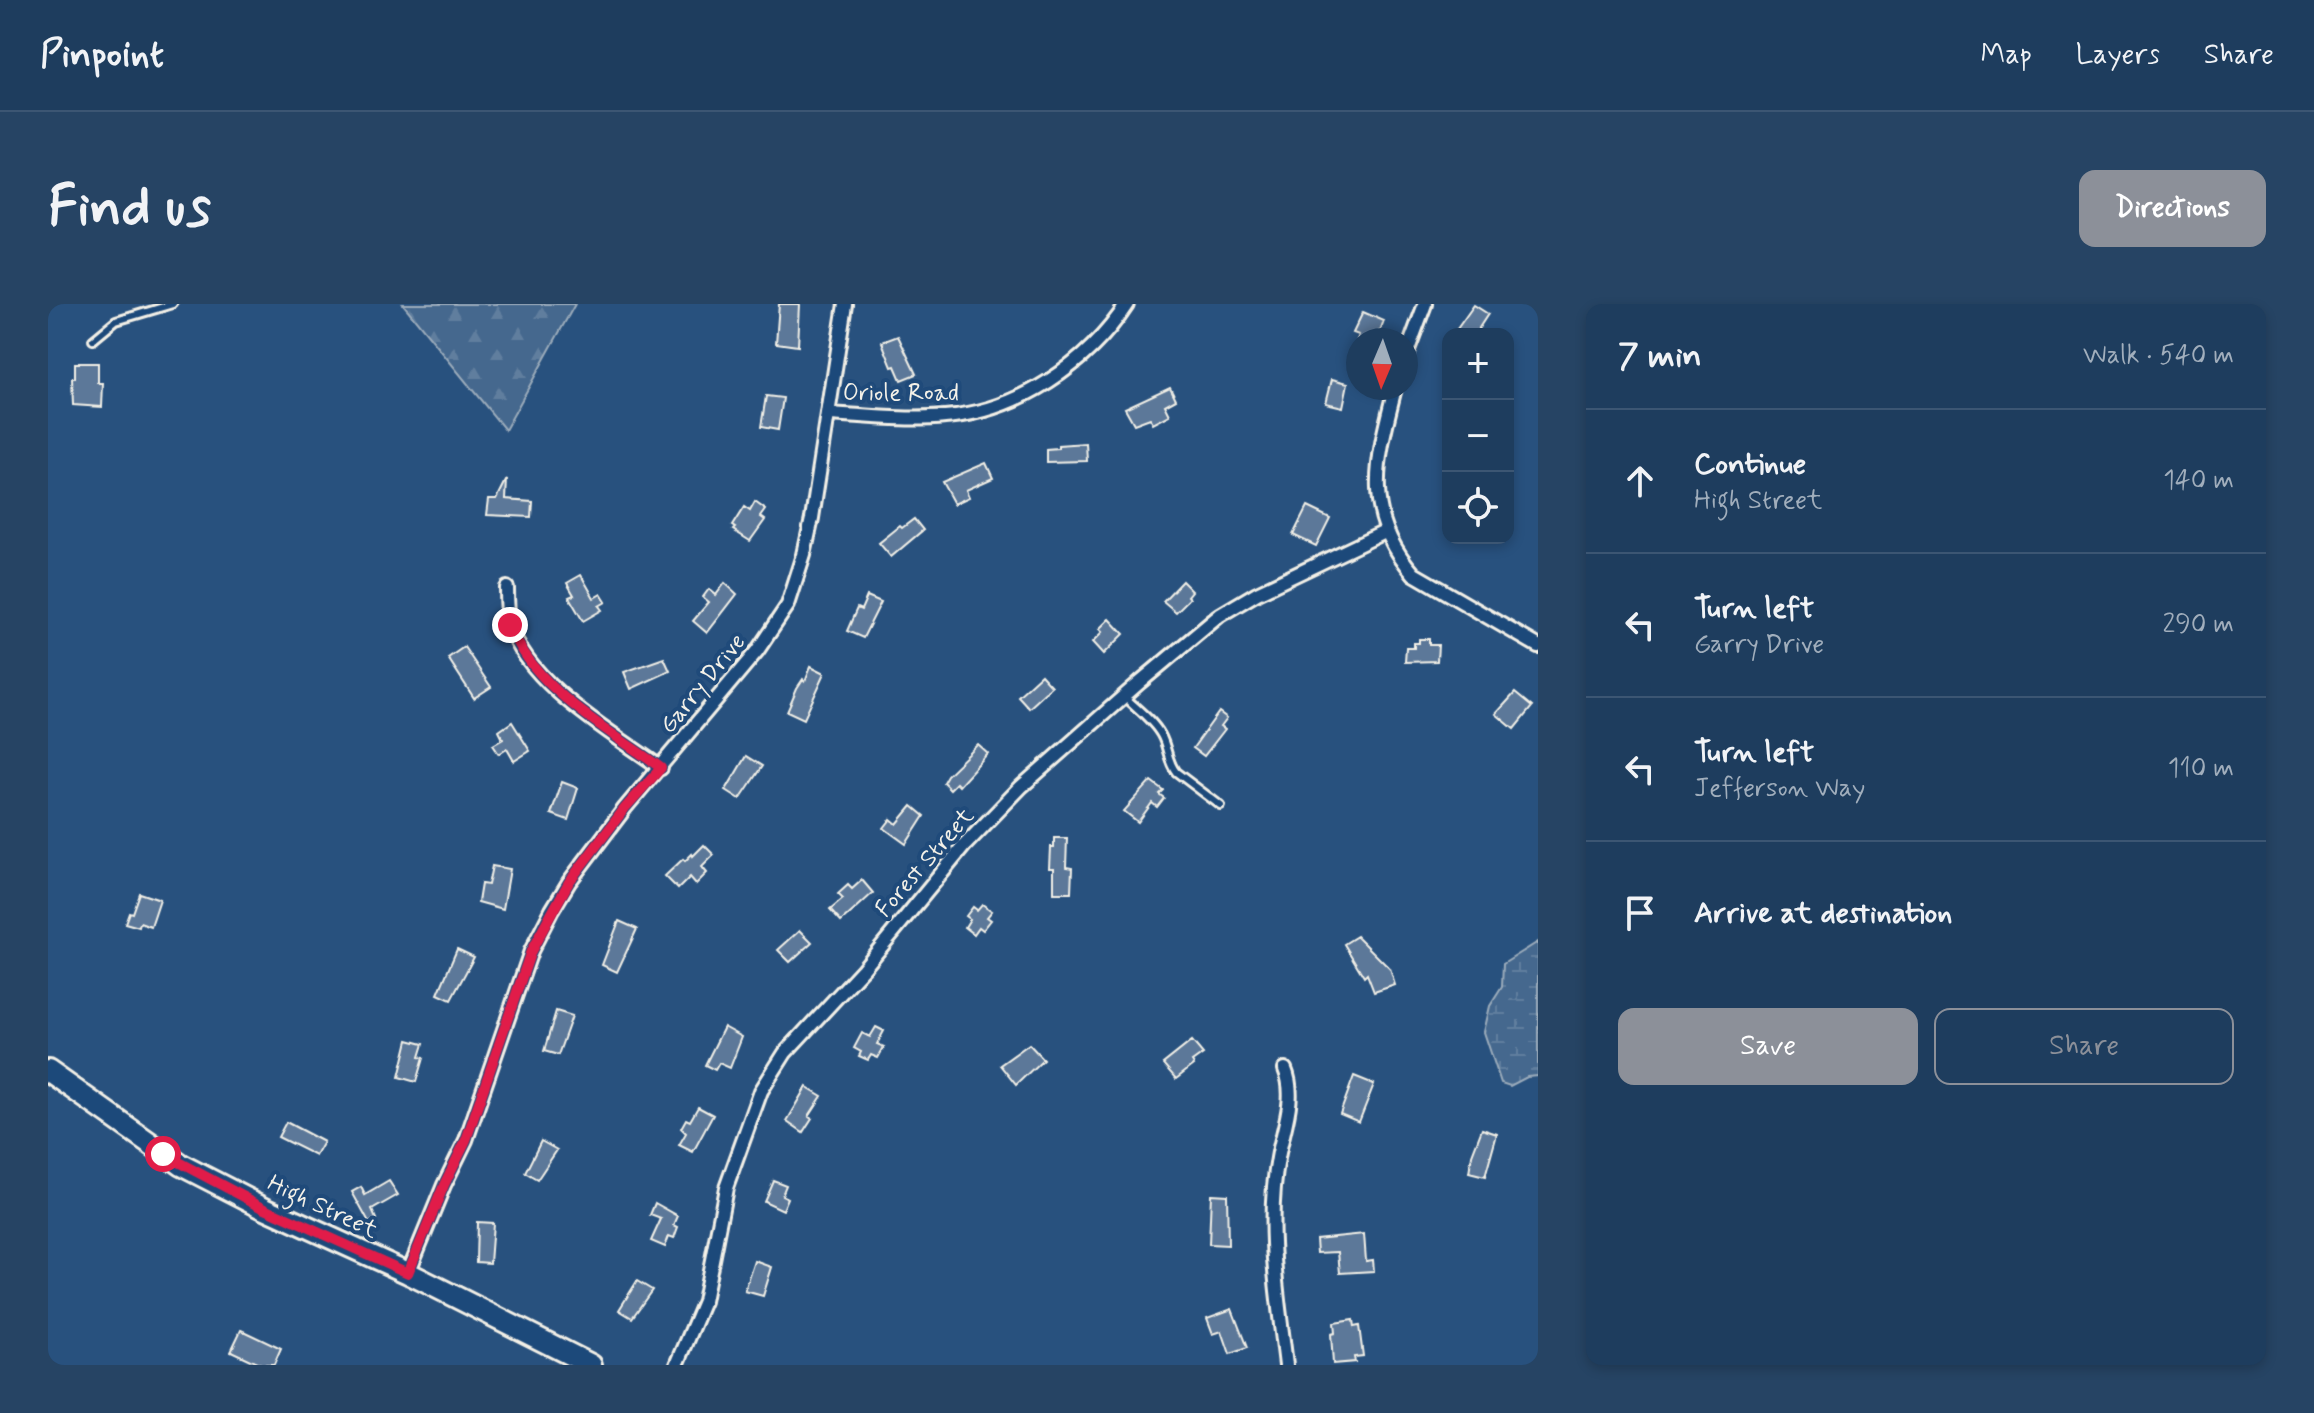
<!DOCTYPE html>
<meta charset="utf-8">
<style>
body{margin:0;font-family:Mynerve,sans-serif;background:#264464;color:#f1f3f6}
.controls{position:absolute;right:24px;top:24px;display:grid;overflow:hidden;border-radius:16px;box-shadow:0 4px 12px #0003}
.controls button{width:72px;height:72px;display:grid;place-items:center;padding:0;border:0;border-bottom:2px solid #3c5673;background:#1e3d5e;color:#f1f3f6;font:40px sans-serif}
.compass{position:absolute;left:1298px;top:24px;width:72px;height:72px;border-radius:50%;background:#1e3d5e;box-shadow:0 4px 12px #0003;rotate:182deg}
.stop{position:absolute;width:24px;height:24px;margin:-18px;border:6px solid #e11d48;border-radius:50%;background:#fff}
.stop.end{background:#e11d48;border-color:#fff;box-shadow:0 2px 8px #0008}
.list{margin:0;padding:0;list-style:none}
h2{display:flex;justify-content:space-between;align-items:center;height:104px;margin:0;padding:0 32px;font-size:34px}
h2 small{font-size:26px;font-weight:400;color:#a1aebc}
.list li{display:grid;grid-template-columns:52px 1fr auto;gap:24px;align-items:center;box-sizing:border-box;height:144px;padding:0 32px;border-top:2px solid #3c5673}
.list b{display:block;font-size:30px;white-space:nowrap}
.list p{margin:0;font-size:26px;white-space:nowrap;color:#a1aebc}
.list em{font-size:26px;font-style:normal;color:#a1aebc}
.actions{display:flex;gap:16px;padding:24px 32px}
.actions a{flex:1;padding:18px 0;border:2px solid #8c9099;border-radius:16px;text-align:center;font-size:28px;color:#8c9099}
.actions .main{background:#8c9099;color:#fff}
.icon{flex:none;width:44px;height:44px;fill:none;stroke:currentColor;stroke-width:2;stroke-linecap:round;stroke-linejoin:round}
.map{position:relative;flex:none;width:1490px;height:1061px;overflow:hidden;border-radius:16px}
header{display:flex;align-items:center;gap:48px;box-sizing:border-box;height:112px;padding:0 40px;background:#1e3d5e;border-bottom:2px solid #3c5673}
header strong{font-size:38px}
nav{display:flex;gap:44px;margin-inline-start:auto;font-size:28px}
.intro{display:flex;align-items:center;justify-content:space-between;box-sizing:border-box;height:192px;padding:0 48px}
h1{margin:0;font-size:56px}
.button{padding:20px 36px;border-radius:16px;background:#8c9099;color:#fff;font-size:28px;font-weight:700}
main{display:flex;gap:48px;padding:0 48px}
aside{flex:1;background:#1e3d5e;border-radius:16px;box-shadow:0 4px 12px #0003}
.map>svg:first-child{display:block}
</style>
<header>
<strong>Pinpoint</strong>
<nav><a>Map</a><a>Layers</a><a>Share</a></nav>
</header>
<div class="intro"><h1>Find us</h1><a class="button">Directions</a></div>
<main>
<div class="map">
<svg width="1490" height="1061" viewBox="0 0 1490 1061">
<defs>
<pattern id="forest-firs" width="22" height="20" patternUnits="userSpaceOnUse" patternTransform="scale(2)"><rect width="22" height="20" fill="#45688e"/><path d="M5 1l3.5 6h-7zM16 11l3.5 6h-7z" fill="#607e9e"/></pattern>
<pattern id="wetland-marsh" width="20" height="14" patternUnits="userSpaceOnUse" patternTransform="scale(2)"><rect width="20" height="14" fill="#45688e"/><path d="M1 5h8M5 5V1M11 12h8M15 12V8" fill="none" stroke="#607e9e"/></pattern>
</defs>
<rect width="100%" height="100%" fill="#28517e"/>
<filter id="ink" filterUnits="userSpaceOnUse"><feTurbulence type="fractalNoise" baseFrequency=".0125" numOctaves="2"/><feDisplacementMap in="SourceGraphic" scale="16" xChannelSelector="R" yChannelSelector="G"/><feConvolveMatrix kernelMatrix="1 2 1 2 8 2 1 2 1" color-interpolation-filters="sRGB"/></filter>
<g filter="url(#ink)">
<!-- forest -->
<path fill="url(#forest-firs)" stroke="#9cacbb" stroke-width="2" d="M355 0H527L457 126Z"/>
<!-- wetland -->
<path fill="url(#wetland-marsh)" stroke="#9cacbb" stroke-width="2" d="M1490 638V772L1479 773 1462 782 1453 779 1436 728 1442 702 1454 683 1455 660Z"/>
<!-- building -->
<g fill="#5b7899" stroke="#f4f1e8" stroke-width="2">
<path d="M731 0H752L750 42 728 39Z"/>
<path d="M1426 1 1440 10 1427 30H1417L1409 25Z"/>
<path d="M1315 8 1336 17 1329 36H1309L1311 31 1305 29Z"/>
<path d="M850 32 868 70 853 76 847 62 844 63 834 38Z"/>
<path d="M27 59H50V79H55L54 103 25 101 24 74H27Z"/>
<path d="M1284 75 1300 79 1295 103 1278 99Z"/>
<path d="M1122 83 1128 95 1117 101 1122 111 1105 120 1102 114 1086 120 1077 104Z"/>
<path d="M718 92 735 94 730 126 713 123Z"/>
<path d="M1038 139 1039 157 998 158V145L1010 144V141Z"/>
<path d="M938 159 945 174 918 186 921 193 906 200 894 178Z"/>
<path d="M459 175 458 195 484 197 483 213 439 211 441 195H449Z"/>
<path d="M707 198 718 206 713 213 717 216 702 237 685 226 687 224 684 222 696 203 702 207Z"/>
<path d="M1259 203 1282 214 1268 242 1245 231Z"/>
<path d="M866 215 875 226 843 253 831 239 852 222 854 224Z"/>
<path d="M533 271 546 294 553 290 558 298 551 302 554 306 535 317 521 293 526 291 519 279Z"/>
<path d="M1134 277 1144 287 1140 292 1142 294 1128 308 1115 297Z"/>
<path d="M677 279 689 290 659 329 645 317 661 298 655 293 661 285 668 291Z"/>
<path d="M819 292 833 298 815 334 799 327 809 304 813 306Z"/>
<path d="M1062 315 1076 330 1056 350 1045 338 1055 328 1052 325Z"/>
<path d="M1371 335H1381V341H1390L1389 357 1357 358 1358 344H1366V339H1371Z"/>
<path d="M416 343 443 383 426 394 400 354Z"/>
<path d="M616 354 622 367 583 385 576 368Z"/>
<path d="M763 362 777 369 756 415 739 407 749 384 755 375 757 377Z"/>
<path d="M993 371 1004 383 981 404 970 392Z"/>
<path d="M1467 389 1484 403 1466 425 1448 410Z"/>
<path d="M1171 408 1179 414 1173 422 1177 425 1156 452 1145 444Z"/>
<path d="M464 418 482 447 466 457 459 445 451 450 445 441 455 435 451 427Z"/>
<path d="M930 441 940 450 911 482 908 479 902 485 895 478 899 471Z"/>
<path d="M698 452 714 462 692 495 678 486Z"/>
<path d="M1103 477 1115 486 1111 490 1116 494 1109 503 1104 499 1090 518 1076 507Z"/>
<path d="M514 478 530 484 520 516 503 510Z"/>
<path d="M864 502 876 512 858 540 836 524 843 515 849 520Z"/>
<path d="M1006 534H1019L1018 563 1024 564 1023 589H1006V564H1002L1003 543H1006Z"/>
<path d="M656 541 666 551 654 563 659 569 648 580 642 573 630 585 617 572 635 555 637 557 644 550 645 552Z"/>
<path d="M444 562 462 565 455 605 430 598 433 580 440 581Z"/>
<path d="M814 576 825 589 793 618 782 606 795 595 790 590 800 581 804 585Z"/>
<path d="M91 589 112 596 103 623 92 619 91 623 77 619 81 608 84 609Z"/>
<path d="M934 600 944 607 939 613 943 616 935 626 931 623 926 630 917 623 922 615 918 612 925 603 929 606Z"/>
<path d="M571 617 589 625 569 668 554 661Z"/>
<path d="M752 626 764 638 742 658 730 646Z"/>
<path d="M1309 632 1342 665 1347 681 1326 688 1319 670 1316 673 1296 640Z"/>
<path d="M409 645 426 653 403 696 390 690Z"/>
<path d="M508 707 524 712 510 751 496 747Z"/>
<path d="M676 723 694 733 682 764 671 759 667 766 657 761Z"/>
<path d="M828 723 836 727 829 740 836 743 830 754 823 751 820 756 811 752 813 748 806 744 814 729 822 733Z"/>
<path d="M360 736 375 740 371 753 375 754 368 778 351 773Z"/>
<path d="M1144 737 1155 750 1144 758 1146 761 1128 775 1115 760Z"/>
<path d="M981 740 995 755 968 781 952 761Z"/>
<path d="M1306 772 1326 780 1311 818 1292 810Z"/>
<path d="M759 783 774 792 761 812 764 814 755 828 739 817Z"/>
<path d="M650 803 665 811 645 848 631 841 638 829 633 824 638 815 642 817Z"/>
<path d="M238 818 276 838 268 852 230 833Z"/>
<path d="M1434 825 1449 830 1437 873 1421 869 1424 851Z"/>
<path d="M493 837 509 846 489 876 477 869Z"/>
<path d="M725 876 738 881 734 891 740 894 735 906 716 897Z"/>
<path d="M341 877 350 891 324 906 328 915 321 919 304 888 313 883 317 891Z"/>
<path d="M1163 890 1179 891 1180 941 1161 940Z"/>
<path d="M607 899 630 912 626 921 630 923 626 934 621 932 617 943 603 937 613 915 602 911Z"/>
<path d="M429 918 445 919 442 959 428 958Z"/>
<path d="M1316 930 1318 957 1325 956 1326 967 1292 969 1290 948 1269 949 1268 935Z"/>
<path d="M707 957 724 963 715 992 697 987Z"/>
<path d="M589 977 604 986 584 1014 571 1006Z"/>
<path d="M1184 1005 1199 1044 1182 1050 1174 1027 1165 1030 1159 1014Z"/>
<path d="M1305 1016 1306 1023 1311 1022 1315 1052 1306 1053 1307 1058 1285 1060 1283 1030 1287 1029 1286 1019Z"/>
<path d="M193 1026 233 1045 226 1061H213L183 1047Z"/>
</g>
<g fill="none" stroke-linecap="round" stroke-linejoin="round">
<defs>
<g id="lane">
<path d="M45 36 68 17 125 0"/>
<path d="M1076 392C1088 404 1105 416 1113 431 1120 443 1119 457 1128 468L1173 502"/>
</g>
<g id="street">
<path d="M1358 51 1377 0"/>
<path d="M1347 84C1329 156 1313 209 1366 270L1490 342"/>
<path d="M781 110C819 112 859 117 897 113 970 108 1040 60 1079 0"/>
<path d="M459 284C459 296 459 309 462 321 479 380 565 429 613 464"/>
<path d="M1237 765C1249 794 1235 824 1230 854 1217 923 1230 992 1238 1061"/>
<path d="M360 969 396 881 418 836 483 647 504 606 521 578 577 504 709 347 740 301 756 251 764 214 797 0"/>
<path d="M629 1061 656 997 678 884 713 787 737 749 815 665 916 542 973 483 1092 378 1172 311 1209 289 1337 228"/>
</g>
<path id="primary" d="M0 767 133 861 217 904 360 969 543 1061"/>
</defs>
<!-- lane casing -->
<use href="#lane" stroke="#f4f1e8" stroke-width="12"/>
<!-- street casing -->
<use href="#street" stroke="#f4f1e8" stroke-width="18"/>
<!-- primary casing -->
<use href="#primary" stroke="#f4f1e8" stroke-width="26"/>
<!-- lane -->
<use href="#lane" stroke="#1f4a7a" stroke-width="6"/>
<!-- street -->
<use href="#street" stroke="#1f4a7a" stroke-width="12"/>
<!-- primary -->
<use href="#primary" stroke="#1f4a7a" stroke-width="20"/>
</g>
</g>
<g fill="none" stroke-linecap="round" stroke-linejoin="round" filter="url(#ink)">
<!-- route -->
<path stroke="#e11d48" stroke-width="10" d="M115 850 217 904 360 969 396 881 418 836 483 647 521 578 577 504 613 464C561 426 484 384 462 321"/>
</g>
<g text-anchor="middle" stroke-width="8" stroke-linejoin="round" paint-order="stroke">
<!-- street labels -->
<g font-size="24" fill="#f4f1e8" stroke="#1f4a7a">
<text x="853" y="96">Oriole Road</text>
<text transform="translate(654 379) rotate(-51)" y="8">Garry Drive</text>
<text transform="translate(876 558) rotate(-49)" y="8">Forest Street</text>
<text transform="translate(275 902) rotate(25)" y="8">High Street</text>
</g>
</g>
</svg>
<div class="controls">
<button>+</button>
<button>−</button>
<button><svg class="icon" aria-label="locate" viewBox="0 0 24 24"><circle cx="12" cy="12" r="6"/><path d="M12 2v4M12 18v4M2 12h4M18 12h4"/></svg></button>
</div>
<svg class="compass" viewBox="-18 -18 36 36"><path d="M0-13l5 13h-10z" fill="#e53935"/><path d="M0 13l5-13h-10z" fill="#a1aebc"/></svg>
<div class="stop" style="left:115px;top:850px"></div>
<div class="stop end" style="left:462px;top:321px"></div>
</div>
<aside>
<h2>7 min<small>Walk · 540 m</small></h2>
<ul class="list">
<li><svg class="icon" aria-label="ahead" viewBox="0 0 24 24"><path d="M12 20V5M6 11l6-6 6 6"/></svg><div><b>Continue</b><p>High Street</p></div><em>140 m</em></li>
<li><svg class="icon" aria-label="left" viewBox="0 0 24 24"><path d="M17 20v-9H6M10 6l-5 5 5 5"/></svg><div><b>Turn left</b><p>Garry Drive</p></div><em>290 m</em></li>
<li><svg class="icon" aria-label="left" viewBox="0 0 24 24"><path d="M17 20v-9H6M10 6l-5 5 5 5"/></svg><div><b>Turn left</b><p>Jefferson Way</p></div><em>110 m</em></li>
<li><svg class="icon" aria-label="arrive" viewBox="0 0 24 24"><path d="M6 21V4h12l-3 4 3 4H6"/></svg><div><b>Arrive at destination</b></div></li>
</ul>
<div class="actions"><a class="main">Save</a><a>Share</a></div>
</aside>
</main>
